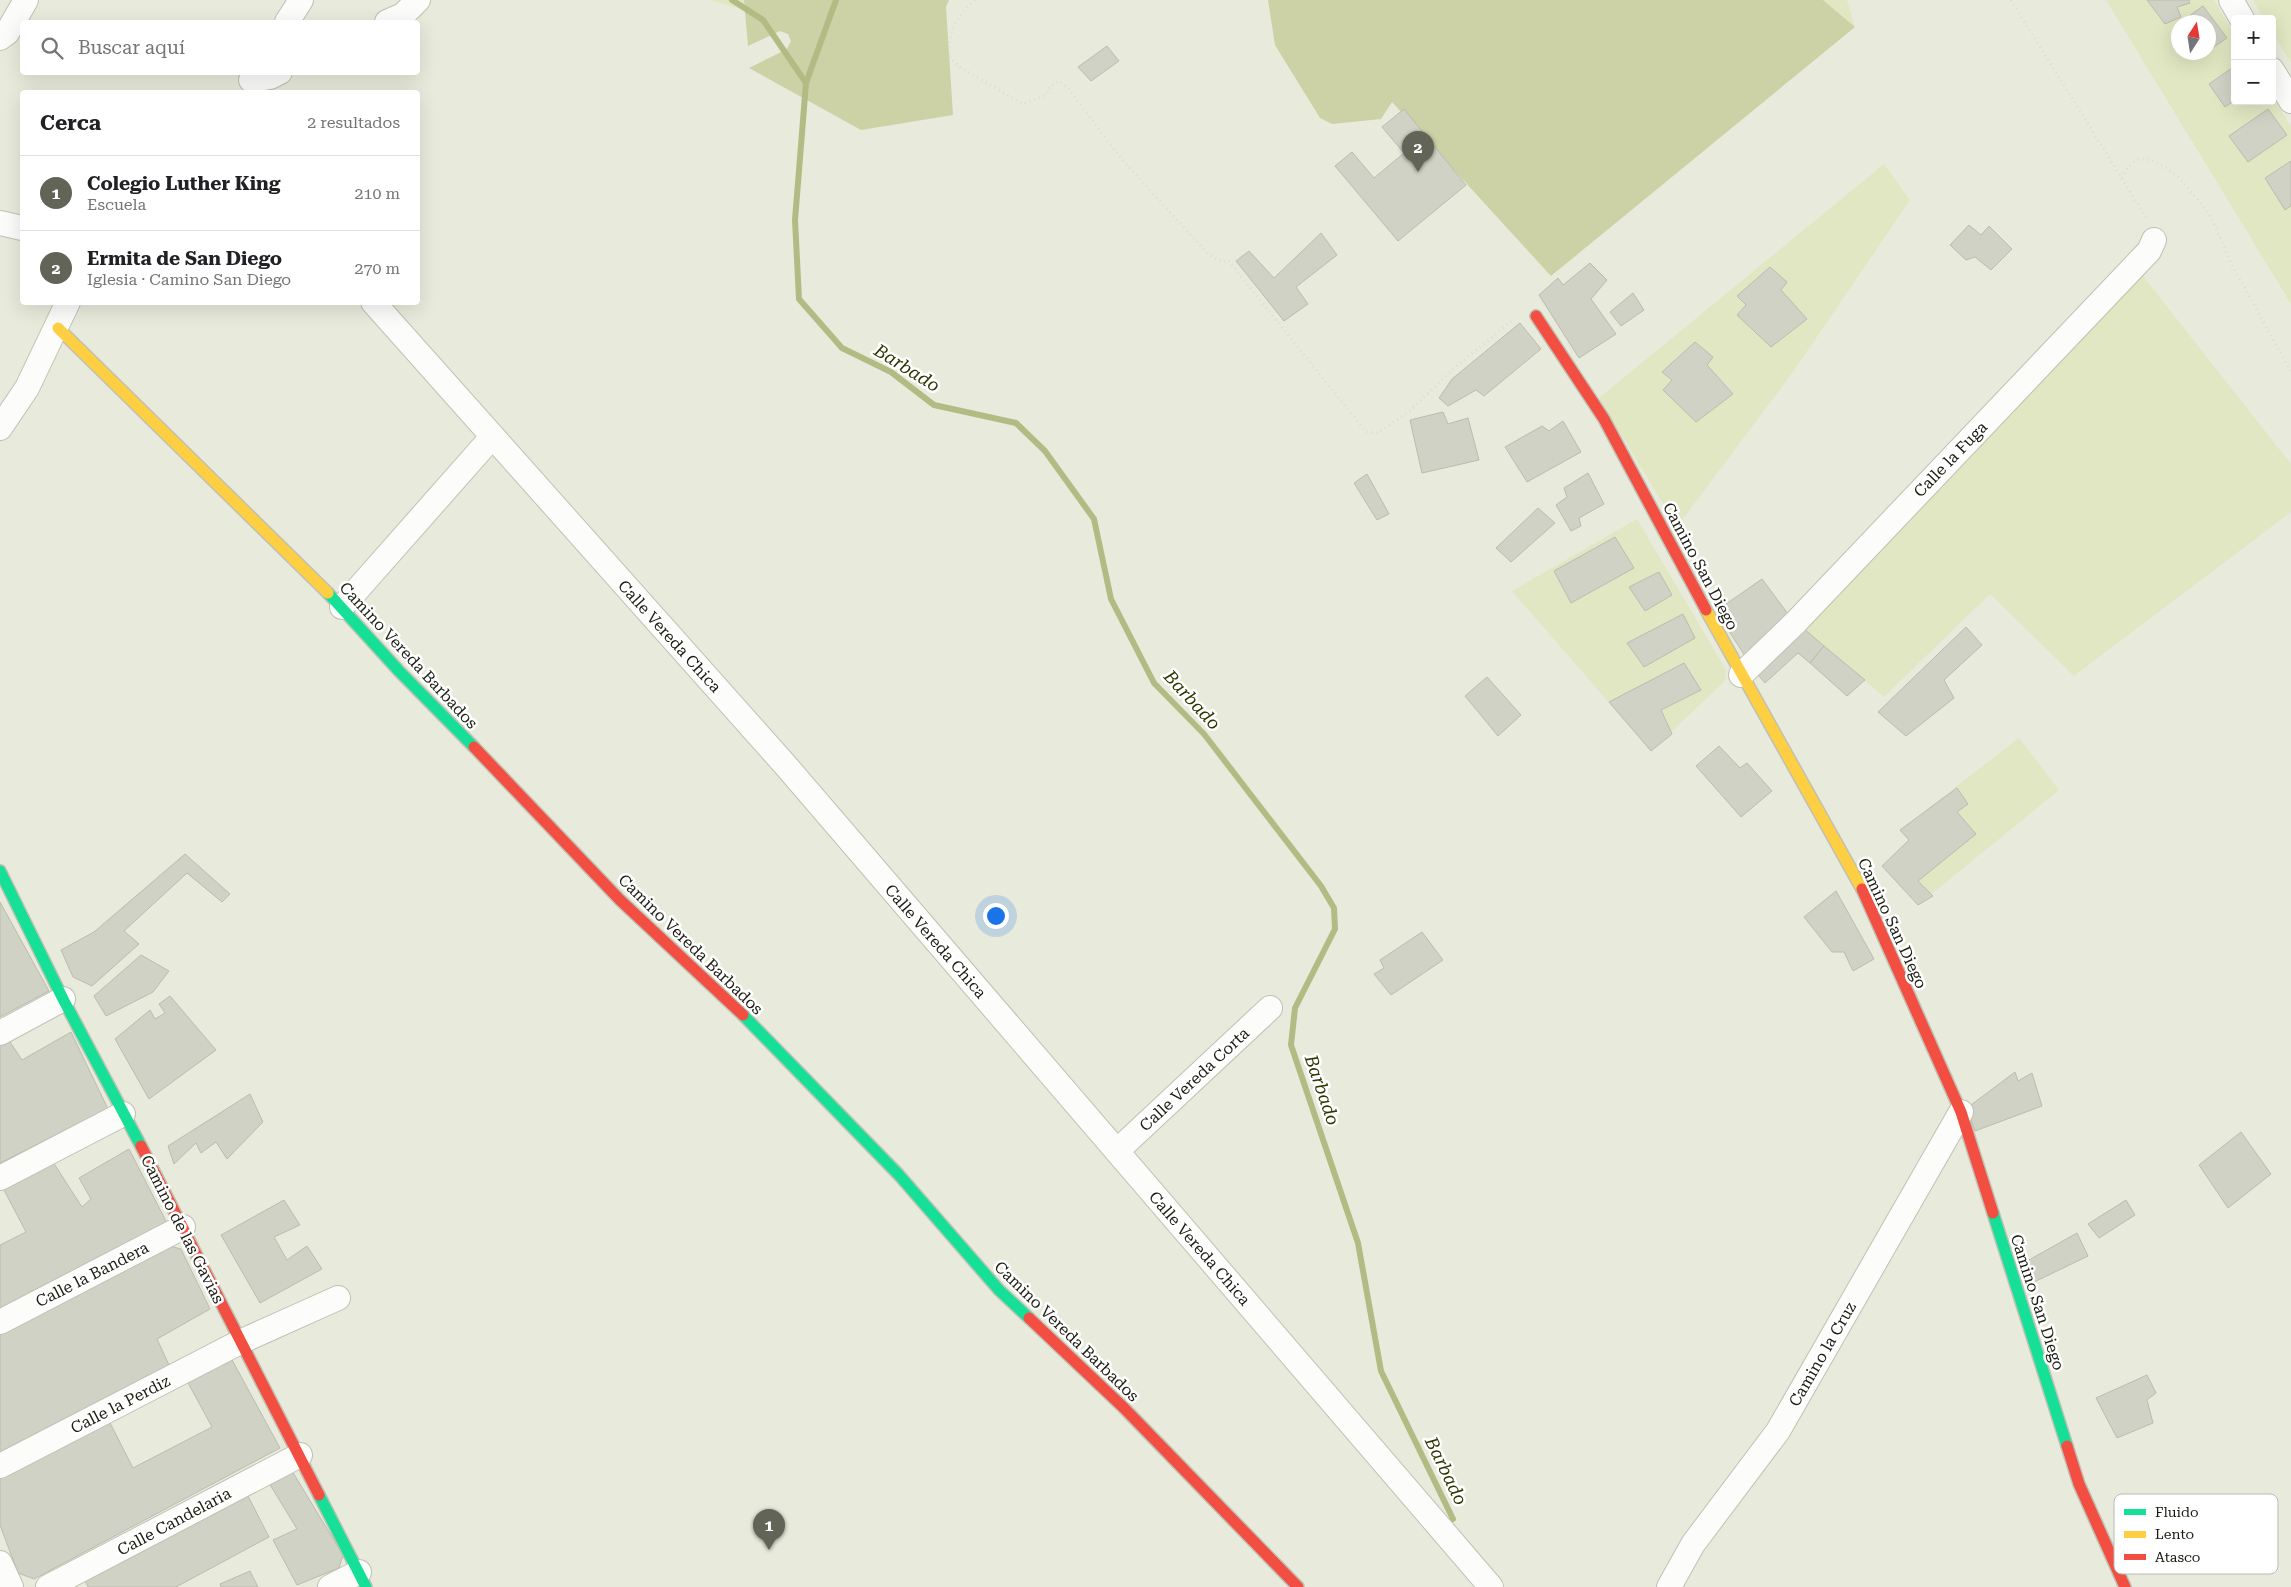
<!DOCTYPE html>
<html lang="es">
<meta charset="utf-8">
<style>
body{margin:0;font-family:"Roboto Serif",serif;background:#f2f2f2;color:#202124}
.controls{position:absolute;right:15px;top:15px;display:grid;overflow:hidden;border-radius:5px;box-shadow:0 5px 20px #0002}
.controls button{width:45px;height:45px;display:grid;place-items:center;padding:0;border:0;border-bottom:1px solid #e0e0e0;background:#fff;color:#202124;font:25px sans-serif}
.compass{position:absolute;left:2171px;top:15px;width:45px;height:45px;border-radius:50%;background:#fff;box-shadow:0 5px 20px #0002;rotate:12deg}
.you{position:absolute;left:995px;top:915px;width:18px;height:18px;margin:-12px;border:4px solid #fff;border-radius:50%;background:#1a73e8;box-shadow:0 0 0 8px #1a73e833}
.badge{display:grid;place-items:center;width:32px;height:32px;border-radius:50%;background:#626458;color:#fff;font-size:16px;font-weight:700}
.pin{position:absolute;translate:-50% -41px;filter:drop-shadow(0 1px 2px #0008)}
.pin::after{content:'';position:absolute;top:26px;width:18px;height:15px;background:inherit;clip-path:polygon(0 0,100% 0,50% 100%)}
.list{margin:0;padding:0;list-style:none}
h2{display:flex;justify-content:space-between;align-items:center;height:65px;margin:0;padding:0 20px;font-size:21px}
h2 small{font-size:16px;font-weight:400;color:#757577}
.list li{display:grid;grid-template-columns:32px 1fr auto;gap:15px;align-items:center;box-sizing:border-box;height:75px;padding:0 20px;border-top:1px solid #e0e0e0}
.list b{display:block;font-size:19px;white-space:nowrap}
.list p{margin:0;font-size:16px;white-space:nowrap;color:#757577}
.list em{font-size:16px;font-style:normal;color:#757577}
.icon{flex:none;width:28px;height:28px;fill:none;stroke:currentColor;stroke-width:2;stroke-linecap:round;stroke-linejoin:round}
.map{position:relative;flex:none;width:2291px;height:1587px;overflow:hidden}
.search{position:absolute;background:#fff;box-shadow:0 5px 20px #0002;left:20px;top:20px;width:400px;height:55px;display:flex;align-items:center;gap:12px;box-sizing:border-box;padding:0 18px;border-radius:5px;color:#757577;font-size:19px}
.panel{position:absolute;background:#fff;box-shadow:0 5px 20px #0002;left:20px;top:90px;width:400px;height:215px;border-radius:5px}
.map>svg:first-child{display:block}
</style>
<div class="map">
<svg width="2291" height="1587" viewBox="0 0 2291 1587">
<rect width="100%" height="100%" fill="#e8ebdb"/>
<!-- green -->
<g fill="#e1e7c2" fill-rule="evenodd">
<path d="M709 0H744L745 10Z"/>
<path d="M1823 0H1847L1855 27Z"/>
<path d="M2106 0H2214L2235 35V101H2272V96L2291 127V304ZM2178 22H2208V52H2178Z"/>
<path d="M2253 0H2291V63L2272 32V19H2264Z"/>
<path d="M1884 164 1910 200 1793 372 1677 527 1599 398Z"/>
<path d="M2135 266 2291 464V512L2074 676 1990 594 1884 697 1796 622Z"/>
<path d="M1637 519 1726 670 1725 681 1651 751 1512 591Z"/>
<path d="M2019 738 2059 790 1918 905 1882 866 1909 840 1900 830Z"/>
</g>
<!-- forest -->
<g fill="#ccd2a5">
<path d="M744 0H949L946 7 953 115 861 130 749 68 787 49 791 41 788 34 780 31 748 46Z"/>
<path d="M1268 0H1823L1855 27 1551 276 1392 102 1381 119 1332 124 1320 118 1275 45Z"/>
</g>
<g fill="none" stroke-linecap="round" stroke-linejoin="round">
<!-- stream -->
<g stroke="#b3bb85" stroke-width="6">
<path d="M732 0 763 20 806 83"/>
<path d="M836 0 806 83 795 220 799 299 842 348 891 372 934 405 1016 423 1045 451 1094 519 1111 599 1154 683 1204 734 1321 886 1334 908 1335 929 1295 1008 1291 1045 1358 1243 1381 1371 1453 1519"/>
</g>
</g>
<!-- building -->
<g fill="#d0d2c5" stroke="#b9bcaf">
<path d="M2147 0H2189L2190 3 2177 7 2181 17 2165 24Z"/>
<path d="M2203 6 2227 38 2208 51V22H2181Z"/>
<path d="M1107 46 1119 61 1091 81 1078 67Z"/>
<path d="M2193 52H2207L2198 59Z"/>
<path d="M2235 66V100L2225 107 2209 84Z"/>
<path d="M1404 109 1466 185 1398 241 1335 166 1352 152 1374 178 1404 153 1382 127Z"/>
<path d="M2268 109 2287 135 2248 162 2229 136Z"/>
<path d="M2291 161V206L2285 210 2265 178Z"/>
<path d="M1969 225 1981 235 1989 226 2012 249 1991 270 1975 257 1966 260 1950 245Z"/>
<path d="M1321 233 1337 255 1296 287 1308 304 1284 321 1236 261 1249 251 1274 278Z"/>
<path d="M1590 263 1607 280 1591 299 1616 334 1579 358 1539 295 1558 278 1563 285Z"/>
<path d="M1770 267 1787 282 1781 290 1807 319 1771 347 1737 315 1746 305 1737 296Z"/>
<path d="M1633 293 1644 310 1621 326 1610 312Z"/>
<path d="M1520 323 1541 349 1484 396 1476 390 1448 406 1439 398 1452 379Z"/>
<path d="M1695 342 1713 357 1707 365 1733 394 1696 422 1663 390 1672 380 1662 372Z"/>
<path d="M1443 412 1448 424 1468 418 1479 460 1422 473 1410 420Z"/>
<path d="M1563 421 1581 452 1527 482 1505 447 1542 426 1549 431Z"/>
<path d="M1588 473 1604 504 1579 518 1581 526 1571 531 1556 505 1567 497 1564 488Z"/>
<path d="M1367 474 1389 514 1377 520 1354 483Z"/>
<path d="M1538 508 1555 523 1511 562 1496 548Z"/>
<path d="M1615 537 1634 568 1571 603 1554 571Z"/>
<path d="M1659 572 1672 595 1645 611 1629 587Z"/>
<path d="M1762 579 1791 618 1745 656 1716 611Z"/>
<path d="M1683 614 1695 638 1644 667 1627 643Z"/>
<path d="M1966 627 1982 645 1944 680 1954 698 1906 736 1878 712Z"/>
<path d="M1803 628 1824 646 1810 663 1798 653 1765 683 1754 670Z"/>
<path d="M1824 646 1865 680 1847 696 1810 663Z"/>
<path d="M1684 663 1701 690 1661 710 1672 734 1651 751 1609 702Z"/>
<path d="M1487 677 1521 715 1498 736 1465 696Z"/>
<path d="M1719 746 1740 768 1747 763 1772 791 1741 817 1696 766Z"/>
<path d="M1957 788 1968 804 1957 812 1976 834 1918 881 1933 896 1918 905 1882 866 1909 840 1900 830Z"/>
<path d="M185 854 230 894 222 902 187 873 124 931 139 944 92 986 73 977 61 950 94 932Z"/>
<path d="M1836 891 1874 959 1853 971 1844 952H1832L1804 917Z"/>
<path d="M0 902 49 991 0 1017Z"/>
<path d="M1422 932 1443 960 1391 995 1374 974 1384 968 1380 960Z"/>
<path d="M141 955 169 971 153 992 106 1016 94 996Z"/>
<path d="M170 996 216 1050 149 1099 115 1039 150 1010 155 1019 165 1013 159 1004Z"/>
<path d="M71 1032 108 1109 0 1163V1044L8 1039 22 1060Z"/>
<path d="M2015 1072 2018 1081 2032 1073 2042 1106 1975 1131 1967 1108Z"/>
<path d="M250 1094 263 1122 227 1159 216 1142 201 1153 196 1143 174 1164 168 1146Z"/>
<path d="M2241 1132 2271 1174 2228 1208 2199 1165Z"/>
<path d="M129 1149 167 1223 0 1311V1245L26 1232 4 1190 51 1159 82 1207 91 1199 79 1178Z"/>
<path d="M284 1200 300 1225 274 1237 287 1260 307 1246 322 1269 260 1303 221 1235Z"/>
<path d="M2126 1200 2135 1215 2099 1238 2088 1224Z"/>
<path d="M2077 1233 2088 1256 2028 1285 2020 1265Z"/>
<path d="M162 1244 181 1249 210 1309 157 1339 169 1365 0 1453V1331Z"/>
<path d="M231 1358 280 1448 34 1579 18 1573 0 1525V1478L109 1421 133 1468 212 1427 187 1381Z"/>
<path d="M2147 1375 2156 1393 2147 1400 2153 1423 2117 1438 2096 1398Z"/>
<path d="M292 1471 343 1555 339 1568 297 1585 273 1540 297 1529 269 1483Z"/>
<path d="M248 1496 269 1537 176 1587H88L84 1578Z"/>
<path d="M250 1571 258 1587H221L220 1584Z"/>
</g>
<g fill="none" stroke-linecap="round" stroke-linejoin="round">
<defs>
<g id="street">
<path d="M2231 0 2242 19"/>
<path d="M287 22 301 0"/>
<path d="M387 22 403 15 418 0"/>
<path d="M0 38 7 33 26 0"/>
<path d="M2272 70 2291 101"/>
<path d="M251 80 270 77 280 72"/>
<path d="M0 223 22 228"/>
<path d="M373 302 787 767 1491 1587"/>
<path d="M0 428 27 388 68 302"/>
<path d="M342 607 492 437"/>
<path d="M1741 675 1796 622 2149 251 2154 240"/>
<path d="M0 1033 63 999"/>
<path d="M1117 1151 1270 1008"/>
<path d="M0 1178 123 1114"/>
<path d="M0 1322 183 1227"/>
<path d="M0 1466 240 1342 338 1298"/>
<path d="M0 1563 11 1587"/>
<path d="M48 1587 300 1455"/>
<path d="M330 1587 359 1572"/>
<path d="M1669 1587 1693 1544 1778 1431 1961 1112"/>
</g>
<g id="fast">
<path d="M328 593 399 671 474 747"/>
<path d="M0 871 63 999 141 1146"/>
<path d="M743 1015 899 1175 999 1290 1029 1318"/>
<path d="M1993 1213 2067 1446"/>
<path d="M319 1495 366 1587"/>
</g>
<g id="slow">
<path d="M58 328 328 593"/>
<path d="M1706 610 1862 889"/>
</g>
<g id="jam">
<path d="M1536 316 1604 419 1706 610"/>
<path d="M474 747 620 900 743 1015"/>
<path d="M1862 889 1961 1112 1993 1213"/>
<path d="M141 1146 319 1495"/>
<path d="M1029 1318 1124 1408 1298 1587"/>
<path d="M2067 1446 2079 1484 2125 1587"/>
</g>
</defs>
<!-- street casing -->
<use href="#street" stroke="#bfc1b4" stroke-width="26"/>
<!-- fast casing -->
<use href="#fast" stroke="#bfc1b4" stroke-width="14"/>
<!-- slow casing -->
<use href="#slow" stroke="#bfc1b4" stroke-width="14"/>
<!-- jam casing -->
<use href="#jam" stroke="#bfc1b4" stroke-width="14"/>
<!-- path -->
<g stroke="#dbdcd7" stroke-width="3" stroke-dasharray="1 4" stroke-linecap="butt">
<path d="M975 0C953 22 950 25 949 56L961 68 1023 104 1046 95 1050 86 1059 81 1068 88 1118 155 1208 254 1223 262 1228 260 1366 432 1378 433 1410 411 1452 370 1513 320"/>
<path d="M2011 0 2147 219"/>
<path d="M2122 178 2128 167 2138 159 2152 160 2165 167 2180 179 2203 206 2212 219 2231 263 2291 372"/>
</g>
<!-- street -->
<use href="#street" stroke="#fcfcfa" stroke-width="24"/>
<!-- fast -->
<use href="#fast" stroke="#16e098" stroke-width="11"/>
<!-- slow -->
<use href="#slow" stroke="#ffcf43" stroke-width="11"/>
<!-- jam -->
<use href="#jam" stroke="#f24e42" stroke-width="11"/>
</g>
<g text-anchor="middle" stroke-width="5" stroke-linejoin="round" paint-order="stroke">
<!-- street labels -->
<g font-size="16" fill="#1a1b11" stroke="#fff">
<text transform="translate(1950 459) rotate(-46)" y="6">Calle la Fuga</text>
<text transform="translate(1701 566) rotate(62)" y="6">Camino San Diego</text>
<text transform="translate(670 636) rotate(48)" y="6">Calle Vereda Chica</text>
<text transform="translate(409 655) rotate(47)" y="6">Camino Vereda Barbados</text>
<text transform="translate(1893 923) rotate(65)" y="6">Camino San Diego</text>
<text transform="translate(936 941) rotate(49)" y="6">Calle Vereda Chica</text>
<text transform="translate(691 944) rotate(44)" y="6">Camino Vereda Barbados</text>
<text transform="translate(1194 1079) rotate(-43)" y="6">Calle Vereda Corta</text>
<text transform="translate(183 1229) rotate(63)" y="6">Camino de las Gavias</text>
<text transform="translate(1200 1248) rotate(49)" y="6">Calle Vereda Chica</text>
<text transform="translate(92 1274) rotate(-27)" y="6">Calle la Bandera</text>
<text transform="translate(2038 1302) rotate(72)" y="6">Camino San Diego</text>
<text transform="translate(1067 1331) rotate(44)" y="6">Camino Vereda Barbados</text>
<text transform="translate(1822 1354) rotate(-60)" y="6">Camino la Cruz</text>
<text transform="translate(120 1404) rotate(-27)" y="6">Calle la Perdiz</text>
<text transform="translate(174 1521) rotate(-28)" y="6">Calle Candelaria</text>
</g>
<!-- water labels -->
<g font-size="18" font-style="italic" fill="#303500" stroke="#fff">
<text transform="translate(907 368) rotate(32)" y="6">Barbado</text>
<text transform="translate(1192 700) rotate(47)" y="6">Barbado</text>
<text transform="translate(1322 1090) rotate(71)" y="6">Barbado</text>
<text transform="translate(1446 1471) rotate(64)" y="6">Barbado</text>
</g>
</g>
<!-- legend -->
<rect x="2114" y="1494" width="164" height="80" rx="8" fill="#fff" stroke="#babbb8" stroke-width="1"/>
<rect x="2124" y="1509" width="22" height="6" fill="#16e098"/>
<rect x="2124" y="1531" width="22" height="7" fill="#ffcf43"/>
<rect x="2124" y="1554" width="22" height="6" fill="#f24e42"/>
<g font-size="14" fill="#1a1b11">
<text x="2155" y="1517">Fluido</text>
<text x="2155" y="1539">Lento</text>
<text x="2155" y="1562">Atasco</text>
</g>
</svg>
<div class="controls">
<button>+</button>
<button>−</button>
</div>
<svg class="compass" viewBox="-18 -18 36 36"><path d="M0-13l5 13h-10z" fill="#e53935"/><path d="M0 13l5-13h-10z" fill="#757577"/></svg>
<div class="you"></div>
<div class="pin badge" style="left:769px;top:1550px">1</div>
<div class="pin badge" style="left:1418px;top:172px">2</div>
<div class="search"><svg class="icon" aria-label="search" viewBox="0 0 24 24"><circle cx="10" cy="10" r="6"/><path d="M15 15l6 6"/></svg>Buscar aquí</div>
<section class="panel">
<h2>Cerca<small>2 resultados</small></h2>
<ul class="list">
<li><span class="badge">1</span><div><b>Colegio Luther King</b><p>Escuela</p></div><em>210 m</em></li>
<li><span class="badge">2</span><div><b>Ermita de San Diego</b><p>Iglesia · Camino San Diego</p></div><em>270 m</em></li>
</ul>
</section>
</div>
